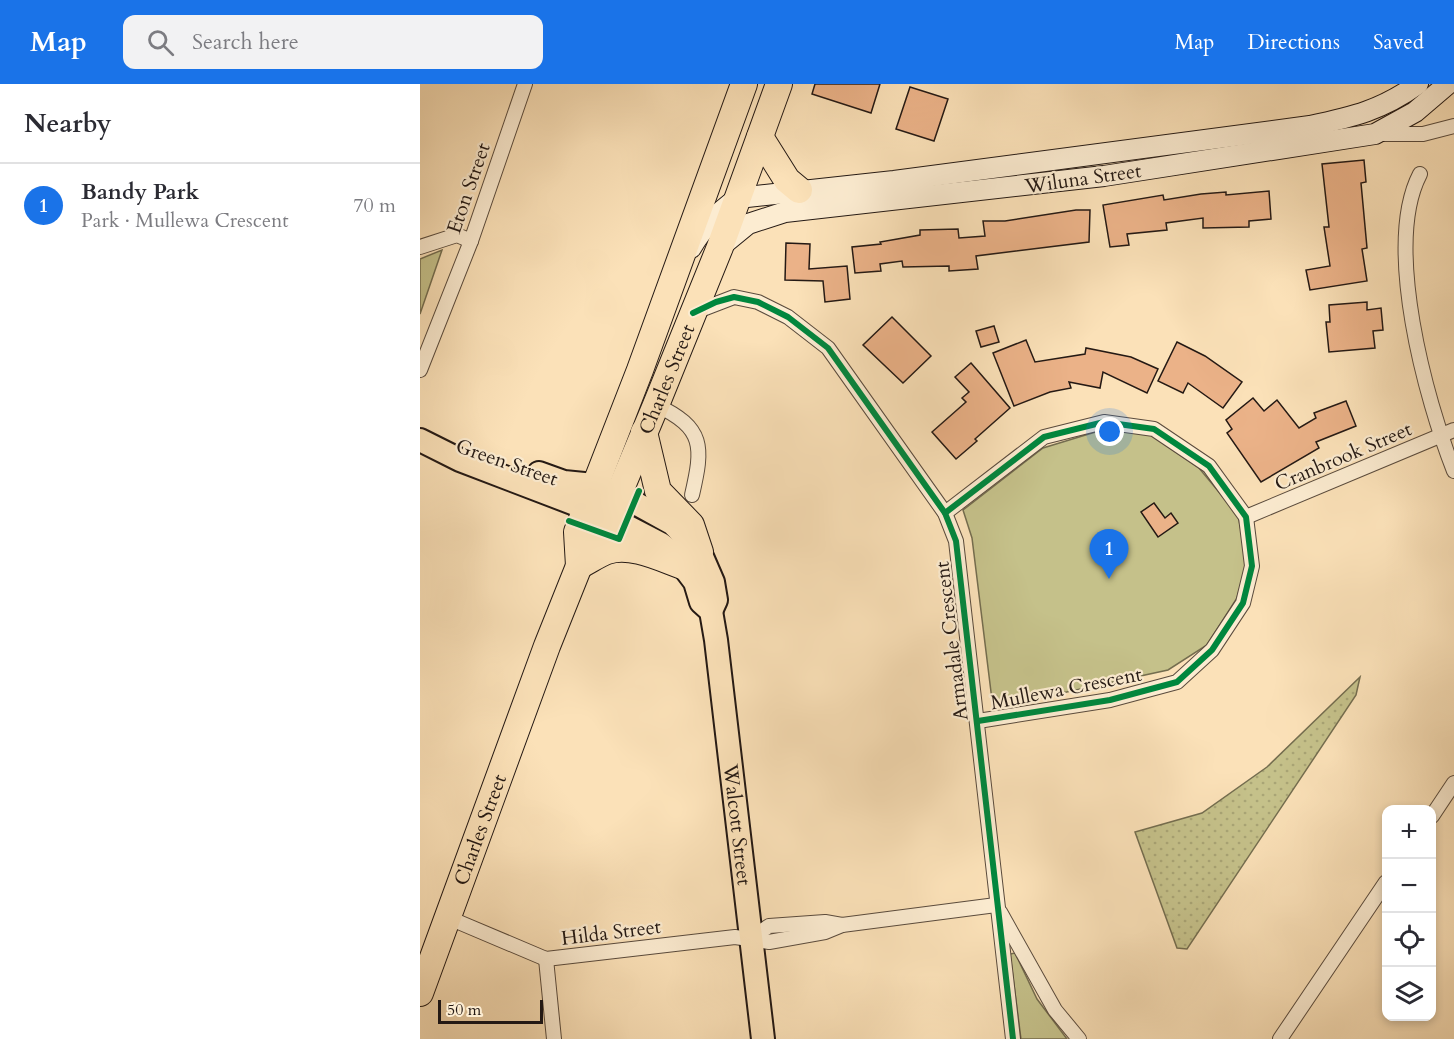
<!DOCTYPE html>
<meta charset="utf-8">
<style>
body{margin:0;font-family:Cardo,serif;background:#f2f2f3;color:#2b2b33}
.controls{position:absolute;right:18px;bottom:18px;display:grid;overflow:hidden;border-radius:12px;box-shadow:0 3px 9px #0003}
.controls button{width:54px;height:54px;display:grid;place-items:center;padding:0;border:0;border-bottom:2px solid #e1e1e2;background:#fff;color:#2b2b33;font:30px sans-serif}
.scale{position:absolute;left:18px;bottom:15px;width:105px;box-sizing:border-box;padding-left:6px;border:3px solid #241914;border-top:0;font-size:16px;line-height:21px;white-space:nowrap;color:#241914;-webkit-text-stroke:4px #fcecd1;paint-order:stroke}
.you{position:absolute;left:690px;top:348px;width:21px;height:21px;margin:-15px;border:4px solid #fff;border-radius:50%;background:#1a73e8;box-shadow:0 0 0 9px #1a73e833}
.badge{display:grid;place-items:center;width:39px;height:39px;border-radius:50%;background:#1a73e8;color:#fff;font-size:20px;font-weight:700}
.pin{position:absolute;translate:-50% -50px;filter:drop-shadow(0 2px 3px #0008)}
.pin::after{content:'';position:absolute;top:32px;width:21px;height:18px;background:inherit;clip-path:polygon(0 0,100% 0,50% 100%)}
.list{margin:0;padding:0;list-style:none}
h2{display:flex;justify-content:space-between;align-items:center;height:78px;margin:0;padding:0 24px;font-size:26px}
h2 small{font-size:20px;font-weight:400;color:#7c7c81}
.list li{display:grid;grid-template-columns:39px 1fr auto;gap:18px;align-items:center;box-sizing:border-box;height:84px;padding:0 24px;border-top:2px solid #e1e1e2}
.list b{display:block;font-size:22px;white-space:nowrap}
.list p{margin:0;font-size:20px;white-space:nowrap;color:#7c7c81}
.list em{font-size:20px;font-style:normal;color:#7c7c81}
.icon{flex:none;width:33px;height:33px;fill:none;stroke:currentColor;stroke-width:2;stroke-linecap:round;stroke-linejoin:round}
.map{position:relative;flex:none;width:1034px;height:955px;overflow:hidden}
header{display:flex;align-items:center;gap:36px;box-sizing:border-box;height:84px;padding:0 30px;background:#1a73e8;color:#fff}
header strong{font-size:28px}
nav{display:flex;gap:33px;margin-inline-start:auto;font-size:21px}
.search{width:420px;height:54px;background:#f2f2f3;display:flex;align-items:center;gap:15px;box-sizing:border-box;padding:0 21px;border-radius:12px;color:#7c7c81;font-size:22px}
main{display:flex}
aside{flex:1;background:#fff}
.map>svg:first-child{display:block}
</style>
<header>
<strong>Map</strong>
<div class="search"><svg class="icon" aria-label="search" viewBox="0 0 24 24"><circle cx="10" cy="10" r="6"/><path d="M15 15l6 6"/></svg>Search here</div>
<nav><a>Map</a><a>Directions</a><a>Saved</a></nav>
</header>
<main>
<aside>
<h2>Nearby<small></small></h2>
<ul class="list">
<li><span class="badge">1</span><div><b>Bandy Park</b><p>Park · Mullewa Crescent</p></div><em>70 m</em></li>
</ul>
</aside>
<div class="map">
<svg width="1034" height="955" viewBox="0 0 1034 955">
<defs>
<pattern id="grass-dots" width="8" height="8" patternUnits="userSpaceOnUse" patternTransform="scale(1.5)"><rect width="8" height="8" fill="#c5c18a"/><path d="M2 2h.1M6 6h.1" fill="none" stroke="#a9a576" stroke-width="1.8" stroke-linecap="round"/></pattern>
</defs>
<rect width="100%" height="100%" fill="#fbe1b8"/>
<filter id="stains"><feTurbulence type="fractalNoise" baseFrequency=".00333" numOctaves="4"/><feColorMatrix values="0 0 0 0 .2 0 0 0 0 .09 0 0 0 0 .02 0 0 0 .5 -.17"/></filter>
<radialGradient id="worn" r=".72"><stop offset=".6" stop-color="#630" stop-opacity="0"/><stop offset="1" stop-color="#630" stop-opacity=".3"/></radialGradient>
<!-- grass -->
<path fill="url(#grass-dots)" stroke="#746d4f" stroke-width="1.5" d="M940 593 936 611 767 865 757 864 715 748 782 729 847 683Z"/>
<!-- park -->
<g fill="#c5c18a" stroke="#746d4f" stroke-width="1.5">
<path d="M22 166 0 230V175Z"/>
<path d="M682 346 728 349 779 384 818 431 827 477 817 514 787 561 748 586 573 624 552 454 543 426 623 364Z"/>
<path d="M595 869 617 915 647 955H601L590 870Z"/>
</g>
<!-- building -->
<g fill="#ebb288" stroke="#241914" stroke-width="1.5">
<path d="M395 0H460L451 29 392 10Z"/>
<path d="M490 3 528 15 514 57 476 45Z"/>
<path d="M944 76 946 98 941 99 947 164 942 165 947 197 890 206 886 186 910 182 904 143H909L902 80Z"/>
<path d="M849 107 851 135 829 137V143L783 144V134L746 139 747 146 707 150 709 161 690 163 683 121 743 111 744 116 781 110 806 108V111Z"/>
<path d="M656 126H670L669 158 556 172 558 185 529 187V182L483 183 482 177 460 180 461 187 435 189 432 163 461 160 460 158 500 151V146L538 145 539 154 565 152 563 137H585Z"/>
<path d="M366 159 390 160 389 185 427 182 430 215 405 218 403 197 365 196Z"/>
<path d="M947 218V226L961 224 963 246 953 247 955 264 909 268 906 238H910L909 221Z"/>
<path d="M472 233 511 272 483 299 443 261Z"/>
<path d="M574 242 579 258 561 263 556 247Z"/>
<path d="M606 256 615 278 665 270 666 264 711 273 738 285 727 309 683 288 680 304 649 298 651 304 630 308 594 322 573 269Z"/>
<path d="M757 258 785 272 822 298 803 324 768 299 763 309 738 297Z"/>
<path d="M551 279 590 324 555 355 557 357 536 375 512 348 546 318 542 314 549 308 535 293Z"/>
<path d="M833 314 844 327 857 316 879 344 896 334 894 329 926 317 936 342 896 358 899 364 841 398 807 349 812 345 806 336Z"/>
<path d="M734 419 745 434 751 429 758 439 738 453 721 428Z"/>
</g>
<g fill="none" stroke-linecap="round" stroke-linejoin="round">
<defs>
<g id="street">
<path d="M959 50H1003L1034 42"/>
<path d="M1000 90C963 161 1006 316 1034 387"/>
<path d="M0 163 37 151 51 157"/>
<path d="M275 228 314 213 338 218 368 233 408 264 525 429 536 457 593 955"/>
<path d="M0 286 51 157 105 0"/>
<path d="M236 321C285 344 283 363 272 411"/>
<path d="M525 429 624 353 684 338 734 345 789 382 826 433 832 482 823 519 792 566 757 598 690 616 558 637"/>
<path d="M826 433 1034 346"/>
<path d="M1012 732 1034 699"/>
<path d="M580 828 635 926 659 955"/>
<path d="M29 834 126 875 315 853 349 858 405 848 422 841 576 821"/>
<path d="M330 855 349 842 405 838 422 841"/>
<path d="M126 875 134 955"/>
<path d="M860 955 966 798"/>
</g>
<g id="secondary">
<path d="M300 163 328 140 365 128 684 92 955 50 995 28 1028 0"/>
<path d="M271 164C283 143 298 128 318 114L474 97 890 42C933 33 962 26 998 0"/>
</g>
<g id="primary">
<path id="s1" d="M0 356 40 376 189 433 241 460 253 469 275 498 281 518 291 527 296 556 343 955"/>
<path d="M119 389 144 398 174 401 199 410 253 440 280 468 293 498 296 516 291 527"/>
</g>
<g id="highway">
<path d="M340 53 367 96 379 106"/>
<path d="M224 348 238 407 271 441 280 468"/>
<path d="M162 480C170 476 179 470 187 467 212 459 242 475 265 483"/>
<path d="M159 482 157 448 220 286 324 0"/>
<path id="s2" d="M0 909 127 562 159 482 179 457 236 321 300 163 359 0"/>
</g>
</defs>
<!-- street casing -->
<use href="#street" stroke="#5a4b3d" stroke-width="16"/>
<!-- secondary casing -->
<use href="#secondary" stroke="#241914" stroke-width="22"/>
<!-- primary casing -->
<use href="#primary" stroke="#241914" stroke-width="26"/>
<!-- highway casing -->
<use href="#highway" stroke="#241914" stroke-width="28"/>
<!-- street -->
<use href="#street" stroke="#fcecd1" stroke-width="14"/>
<!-- secondary -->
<use href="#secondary" stroke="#fcecd1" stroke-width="20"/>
<!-- primary -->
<use href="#primary" stroke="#fbe1b8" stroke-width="22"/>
<!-- highway -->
<use href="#highway" stroke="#fbe1b8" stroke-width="26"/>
<defs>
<g id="cycleway">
<path d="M273 229 296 218 314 213 338 218 368 233 408 264 525 429 536 457 593 955"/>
<path d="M525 429 624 353 684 338 734 345 789 382 826 433 832 482 823 519 792 566 757 598 690 616 558 637"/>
<path d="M149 437 199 455 219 407"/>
</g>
</defs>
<!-- cycleway casing -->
<use href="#cycleway" stroke="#fcecd1" stroke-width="10"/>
<!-- cycleway -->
<use href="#cycleway" stroke="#00873e" stroke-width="6"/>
</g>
<g text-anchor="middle" stroke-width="4.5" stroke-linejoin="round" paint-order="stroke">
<!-- street labels -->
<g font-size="20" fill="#241914" stroke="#fcecd1">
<text transform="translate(663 94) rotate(-8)" y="7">Wiluna Street</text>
<text transform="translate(48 104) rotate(-71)" y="7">Eton Street</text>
<text dy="7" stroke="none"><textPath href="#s2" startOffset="663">Charles Street</textPath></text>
<text transform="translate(923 372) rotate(-23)" y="7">Cranbrook Street</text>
<text transform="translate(87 378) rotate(19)" y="7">Green Street</text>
<text transform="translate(531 557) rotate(-97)" y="7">Armadale Crescent</text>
<text transform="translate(646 604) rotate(-11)" y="7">Mullewa Crescent</text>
<text dy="7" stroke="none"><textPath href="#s1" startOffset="564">Walcott Street</textPath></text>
<text dy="7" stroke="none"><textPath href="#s2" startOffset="174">Charles Street</textPath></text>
<text transform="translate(191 848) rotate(-7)" y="7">Hilda Street</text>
</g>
</g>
<rect width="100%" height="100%" filter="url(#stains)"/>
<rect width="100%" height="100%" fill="url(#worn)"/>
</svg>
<div class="controls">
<button>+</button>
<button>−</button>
<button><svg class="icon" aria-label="locate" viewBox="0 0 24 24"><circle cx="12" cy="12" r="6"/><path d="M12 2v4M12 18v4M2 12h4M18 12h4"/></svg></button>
<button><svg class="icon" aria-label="layers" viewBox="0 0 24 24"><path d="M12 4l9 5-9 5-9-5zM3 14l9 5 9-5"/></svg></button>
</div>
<div class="scale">50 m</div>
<div class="you"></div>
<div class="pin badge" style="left:689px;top:495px">1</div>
</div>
</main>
